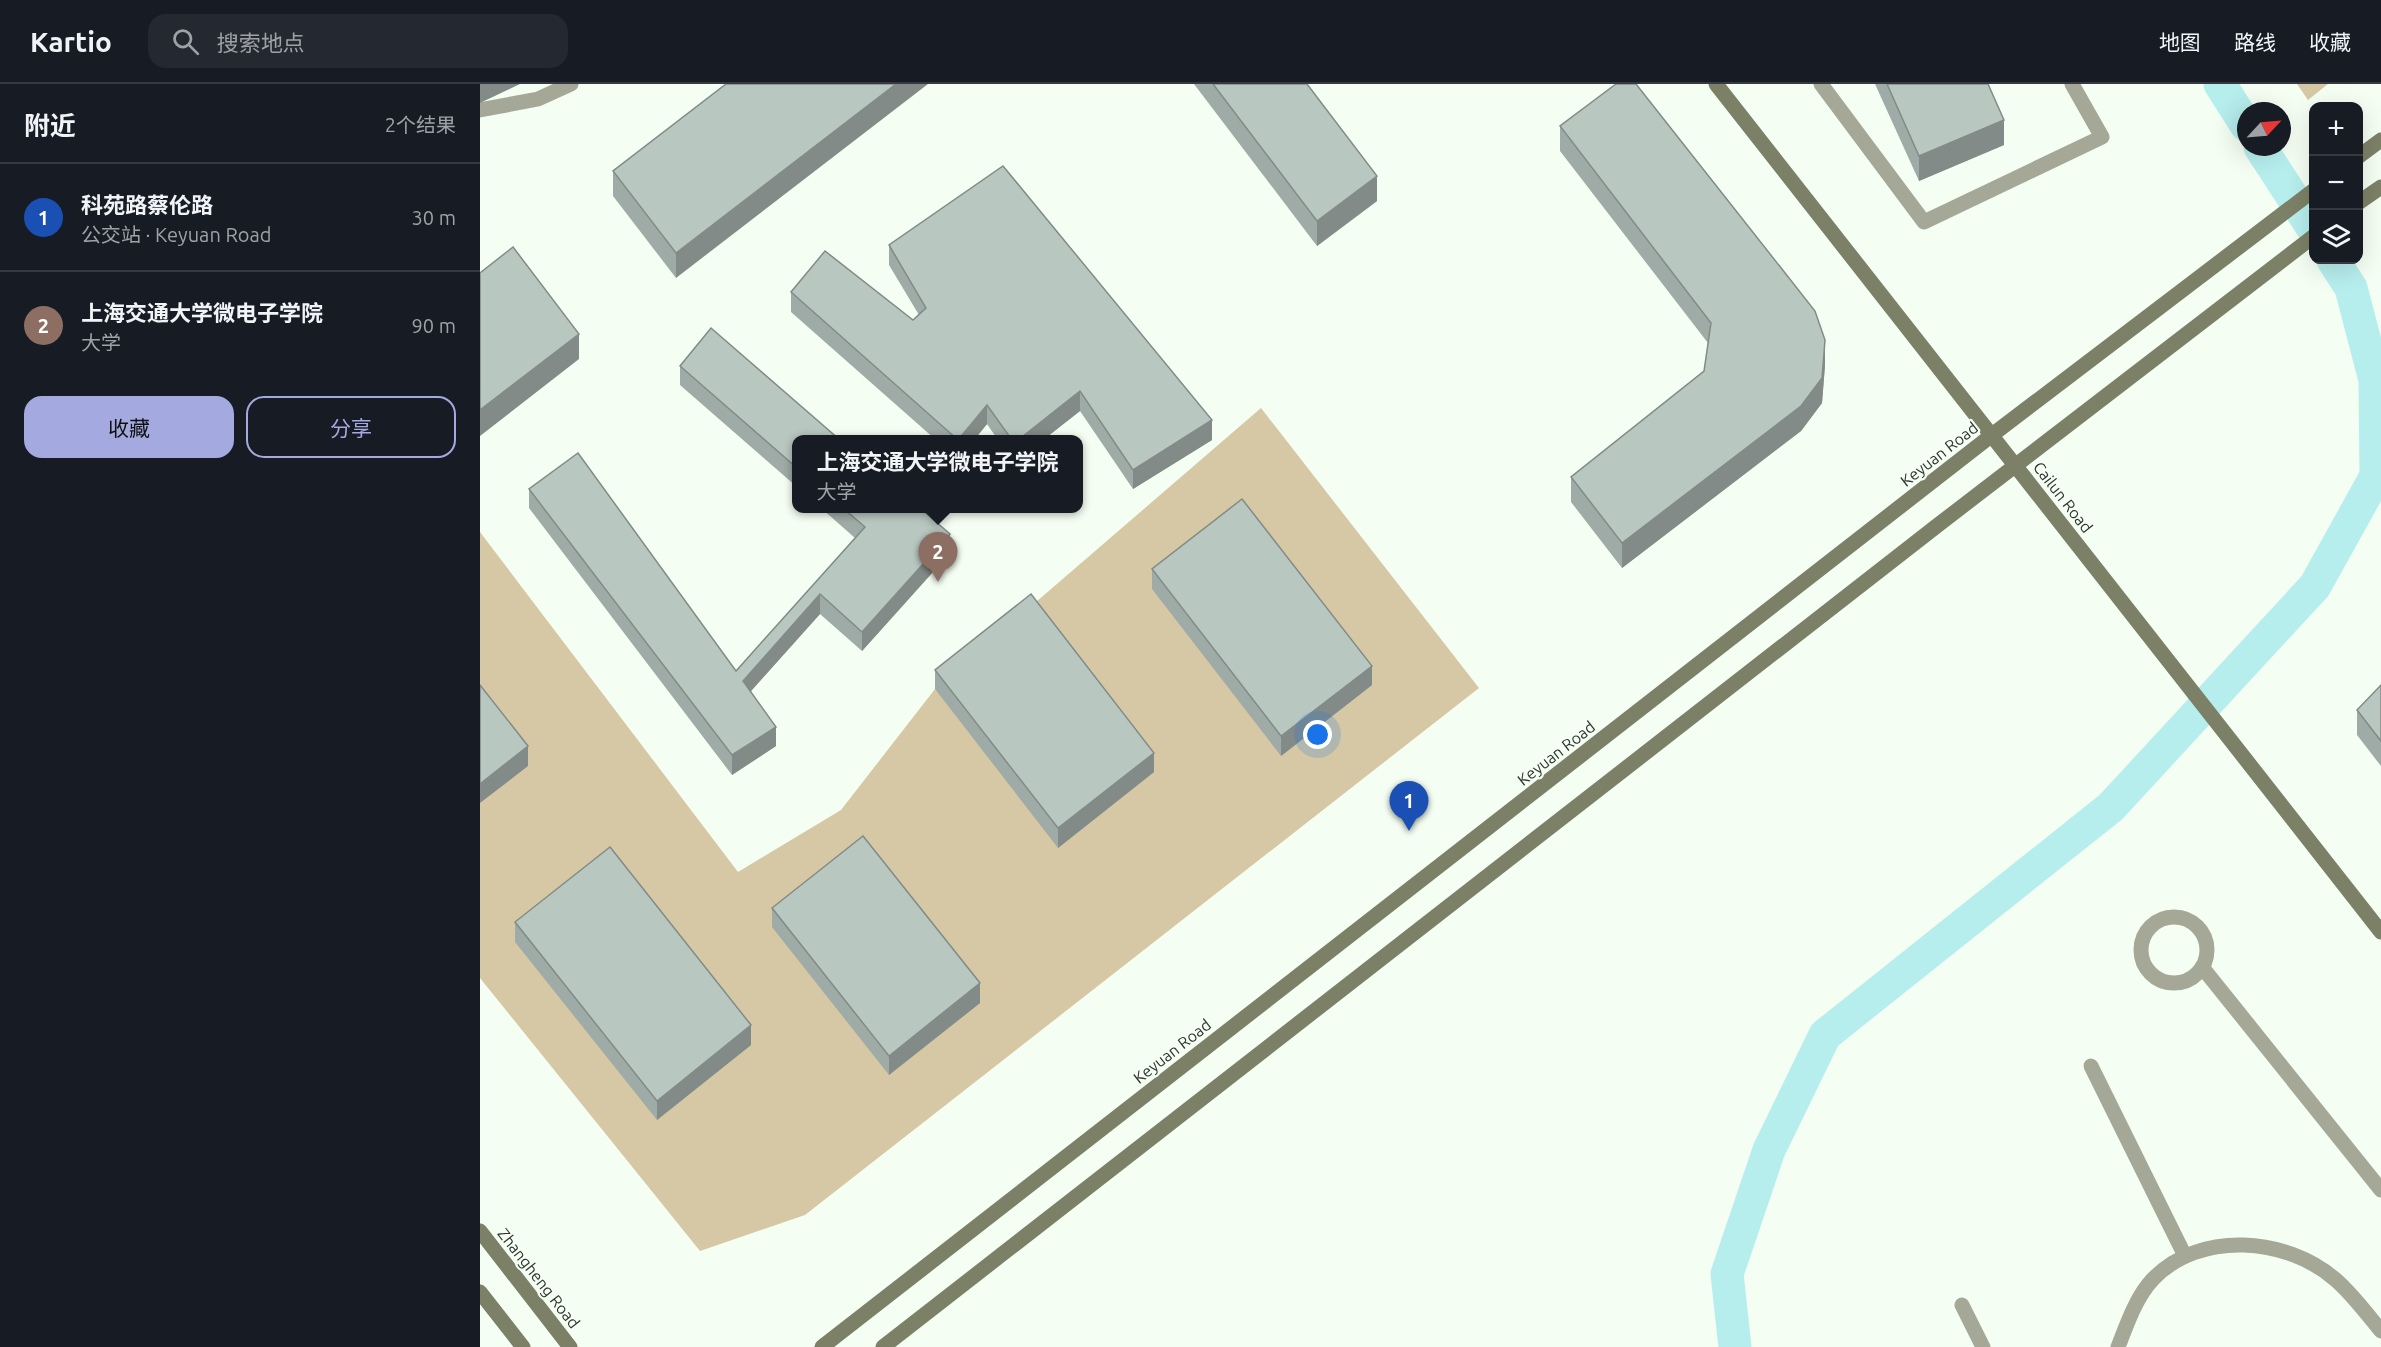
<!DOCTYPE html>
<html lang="zh">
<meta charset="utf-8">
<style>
body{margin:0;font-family:Ubuntu,"Noto Sans SC",sans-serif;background:#242831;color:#f1f3f6}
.controls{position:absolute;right:18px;top:18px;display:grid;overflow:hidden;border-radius:12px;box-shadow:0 6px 24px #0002}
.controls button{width:54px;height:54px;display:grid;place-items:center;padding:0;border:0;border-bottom:2px solid #363941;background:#171b24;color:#f1f3f6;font:30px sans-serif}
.compass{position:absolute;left:1757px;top:18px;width:54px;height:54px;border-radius:50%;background:#171b24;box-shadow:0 6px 24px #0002;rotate:64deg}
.you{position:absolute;left:838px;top:651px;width:21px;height:21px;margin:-15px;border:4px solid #fff;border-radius:50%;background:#1a73e8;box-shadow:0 0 0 9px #1a73e833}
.badge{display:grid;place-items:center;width:39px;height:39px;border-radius:50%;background:#a4aae0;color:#fff;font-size:20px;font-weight:700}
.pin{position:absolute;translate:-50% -50px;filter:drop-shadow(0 2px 3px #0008)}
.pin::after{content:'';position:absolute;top:32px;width:21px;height:18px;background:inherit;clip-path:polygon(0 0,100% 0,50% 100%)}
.popup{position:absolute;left:312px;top:351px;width:291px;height:78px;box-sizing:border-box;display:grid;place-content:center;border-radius:12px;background:#171b24;filter:drop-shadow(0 2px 4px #0005);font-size:20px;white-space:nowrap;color:#9ea1a6}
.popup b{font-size:22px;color:#f1f3f6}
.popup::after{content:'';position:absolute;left:50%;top:100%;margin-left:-12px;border:12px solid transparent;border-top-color:#171b24}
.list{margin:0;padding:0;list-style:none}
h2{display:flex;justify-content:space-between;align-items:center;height:78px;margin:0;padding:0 24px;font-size:26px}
h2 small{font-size:20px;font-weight:400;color:#9ea1a6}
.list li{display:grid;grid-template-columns:39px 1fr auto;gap:18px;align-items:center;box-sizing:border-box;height:108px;padding:0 24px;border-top:2px solid #363941}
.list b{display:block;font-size:22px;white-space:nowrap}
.list p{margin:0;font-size:20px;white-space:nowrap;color:#9ea1a6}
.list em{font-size:20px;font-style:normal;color:#9ea1a6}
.actions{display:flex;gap:12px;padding:18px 24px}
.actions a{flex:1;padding:14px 0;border:2px solid #a4aae0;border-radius:18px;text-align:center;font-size:21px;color:#a4aae0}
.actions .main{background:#a4aae0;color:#111}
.icon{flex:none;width:33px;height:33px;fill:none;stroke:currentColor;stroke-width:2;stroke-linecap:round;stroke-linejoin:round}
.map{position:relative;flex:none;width:1901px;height:1263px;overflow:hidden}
header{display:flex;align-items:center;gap:36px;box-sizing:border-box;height:84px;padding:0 30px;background:#171b24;border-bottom:2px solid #363941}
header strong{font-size:28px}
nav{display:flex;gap:33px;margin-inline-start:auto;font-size:21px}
.search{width:420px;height:54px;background:#242831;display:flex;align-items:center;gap:15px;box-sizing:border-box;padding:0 21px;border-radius:18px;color:#9ea1a6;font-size:22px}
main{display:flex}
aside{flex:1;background:#171b24}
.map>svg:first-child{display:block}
</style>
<header>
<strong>Kartio</strong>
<div class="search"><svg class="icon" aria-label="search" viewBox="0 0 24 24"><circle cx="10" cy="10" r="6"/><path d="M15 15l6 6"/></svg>搜索地点</div>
<nav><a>地图</a><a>路线</a><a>收藏</a></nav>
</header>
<main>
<aside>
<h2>附近<small>2个结果</small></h2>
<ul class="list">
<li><span class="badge" style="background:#1a4fb4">1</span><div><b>科苑路蔡伦路</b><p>公交站 · Keyuan Road</p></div><em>30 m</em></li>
<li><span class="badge" style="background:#8d6e63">2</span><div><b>上海交通大学微电子学院</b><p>大学</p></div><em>90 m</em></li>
</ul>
<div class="actions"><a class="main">收藏</a><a>分享</a></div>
</aside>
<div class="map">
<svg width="1901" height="1263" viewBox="0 0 1901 1263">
<rect width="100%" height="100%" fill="#f4fef3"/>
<!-- green -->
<g fill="#d6c8a4">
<path d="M1817 0H1848L1828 16Z"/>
<path d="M781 324 999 604 325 1131 220 1167 0 894V448L258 788 361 726 455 605Z"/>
</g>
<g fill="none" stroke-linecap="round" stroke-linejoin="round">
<!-- canal -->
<g stroke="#b6eeed" stroke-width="33">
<path d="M1740 0 1766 41"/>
<path d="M1780 63 1834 146"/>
<path d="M1255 1263 1247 1190 1289 1066 1345 951 1631 723 1835 502 1896 392 1895 296 1871 204 1853 176"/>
</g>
<!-- lane -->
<g stroke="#a5a896" stroke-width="15">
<path d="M1341 0 1444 138 1622 53 1592 0"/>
<path d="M0 26 58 15 91 0"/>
<circle cx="1694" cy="866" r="33"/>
<path d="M1722 883 1901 1106"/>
<path d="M1611 982 1705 1172"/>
<path d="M1482 1221 1503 1263"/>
<path d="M1638 1263C1647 1240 1656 1213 1673 1195 1720 1146 1807 1153 1856 1196 1873 1211 1887 1230 1901 1247"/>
</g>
<!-- secondary -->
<g stroke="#7c8066" stroke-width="15">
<path d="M1236 0 1901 848"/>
<path d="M1878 73 1901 56"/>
<path d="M1878 119 1901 103"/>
<path d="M0 1147 90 1263"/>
<path d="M0 1208 43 1263"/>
<path d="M342 1263 1512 351 1834 106"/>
<path d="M403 1263 1458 441 1834 152"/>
</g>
</g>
<!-- wall -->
<g fill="#9faba6">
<path d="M246 0 196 194 133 112V87Z"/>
<path d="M714 0H827L897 117 837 162Z"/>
<path d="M1395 0H1508L1524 61 1439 97Z"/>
<path d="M1080 42 1345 281 1342 319 1321 347 1142 484 1091 418V393L1224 287 1228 259 1080 67Z"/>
<path d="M409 161 732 356 653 405 600 327 563 356H518L507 340 494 356H456L311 228V208L433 236 439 231 409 181Z"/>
<path d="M200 282 317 356V403L200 301Z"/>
<path d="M49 405 256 587 375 454 341 424H440L470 469 382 567 340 530 271 607 296 662 252 691 49 424Z"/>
<path d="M672 485 892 601 801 672 672 505Z"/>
<path d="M455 586 674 688 578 764 455 605Z"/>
<path d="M1901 601V682L1877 651V626Z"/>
<path d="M292 824 500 919 409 991 292 843Z"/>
<path d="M35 838 271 961 177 1036 35 858Z"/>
</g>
<!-- shaded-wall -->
<g fill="#828b87">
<path d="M0 0H40L0 19Z"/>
<path d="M416 0H448L196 194V169Z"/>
<path d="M1524 36V61L1439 97V72Z"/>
<path d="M897 92V117L837 162V137Z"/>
<path d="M99 250V275L0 352V326Z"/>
<path d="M1345 256V281L1342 319 1321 347 1142 484V459Z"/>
<path d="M600 307V327L563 356H538Z"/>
<path d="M507 321V340L494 356H478Z"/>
<path d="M732 336V356L653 405V386Z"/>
<path d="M470 450V469L382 567V548Z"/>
<path d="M340 510V530L263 616V597Z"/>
<path d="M892 582V601L801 672V652Z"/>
<path d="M296 643V662L252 691V671Z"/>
<path d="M48 662V682L0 719V700Z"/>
<path d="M674 669V688L578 764V744Z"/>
<path d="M500 899V919L409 991V972Z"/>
<path d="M271 941V961L177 1036V1017Z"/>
</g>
<!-- building -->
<g fill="#b9c7c1" stroke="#828b87" stroke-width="1.5">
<path d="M246 0H416L196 169 133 87Z"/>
<path d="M733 0H827L897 92 837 137Z"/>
<path d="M1136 0H1156L1335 227 1345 256 1342 294 1321 322 1142 459 1091 393 1224 287 1231 239 1080 42Z"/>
<path d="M1407 0H1508L1524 36 1439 72Z"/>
<path d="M523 82 732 336 653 386 600 307 538 356H532L507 321 478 356 311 208 345 167 433 236 446 224 409 161Z"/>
<path d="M33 163 99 250 0 326V189Z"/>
<path d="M231 244 360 356H317V384L200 282Z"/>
<path d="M98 369 256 587 385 443 363 424H440L470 450 382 548 340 510 263 597 296 643 252 671 49 405Z"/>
<path d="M762 415 892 582 801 652 672 485Z"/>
<path d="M551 510 674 669 578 744 455 586Z"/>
<path d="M0 601 48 662 0 700Z"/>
<path d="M1901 601V657L1877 626Z"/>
<path d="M383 752 500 899 409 972 292 824Z"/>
<path d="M130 763 271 941 177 1017 35 838Z"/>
</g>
<g text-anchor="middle" stroke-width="4.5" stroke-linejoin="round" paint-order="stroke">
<!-- street labels -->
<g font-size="16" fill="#313430" stroke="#f4fef3">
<text transform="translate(1459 370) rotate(-38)" y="6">Keyuan Road</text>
<text transform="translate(1583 413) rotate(52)" y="6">Cailun Road</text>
<text transform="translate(1076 669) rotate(-38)" y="6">Keyuan Road</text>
<text transform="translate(692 967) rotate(-38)" y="6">Keyuan Road</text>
<text transform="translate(59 1194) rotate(52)" y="6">Zhangheng Road</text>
</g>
</g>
</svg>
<div class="controls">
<button>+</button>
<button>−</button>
<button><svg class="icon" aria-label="layers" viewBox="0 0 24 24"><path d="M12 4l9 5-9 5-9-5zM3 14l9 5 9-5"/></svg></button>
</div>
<svg class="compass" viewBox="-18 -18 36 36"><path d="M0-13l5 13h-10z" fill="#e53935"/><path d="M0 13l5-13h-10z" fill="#9ea1a6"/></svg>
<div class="you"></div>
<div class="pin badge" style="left:929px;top:747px;background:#1a4fb4">1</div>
<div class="pin badge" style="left:458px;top:498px;background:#8d6e63">2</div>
<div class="popup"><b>上海交通大学微电子学院</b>大学</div>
</div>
</main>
